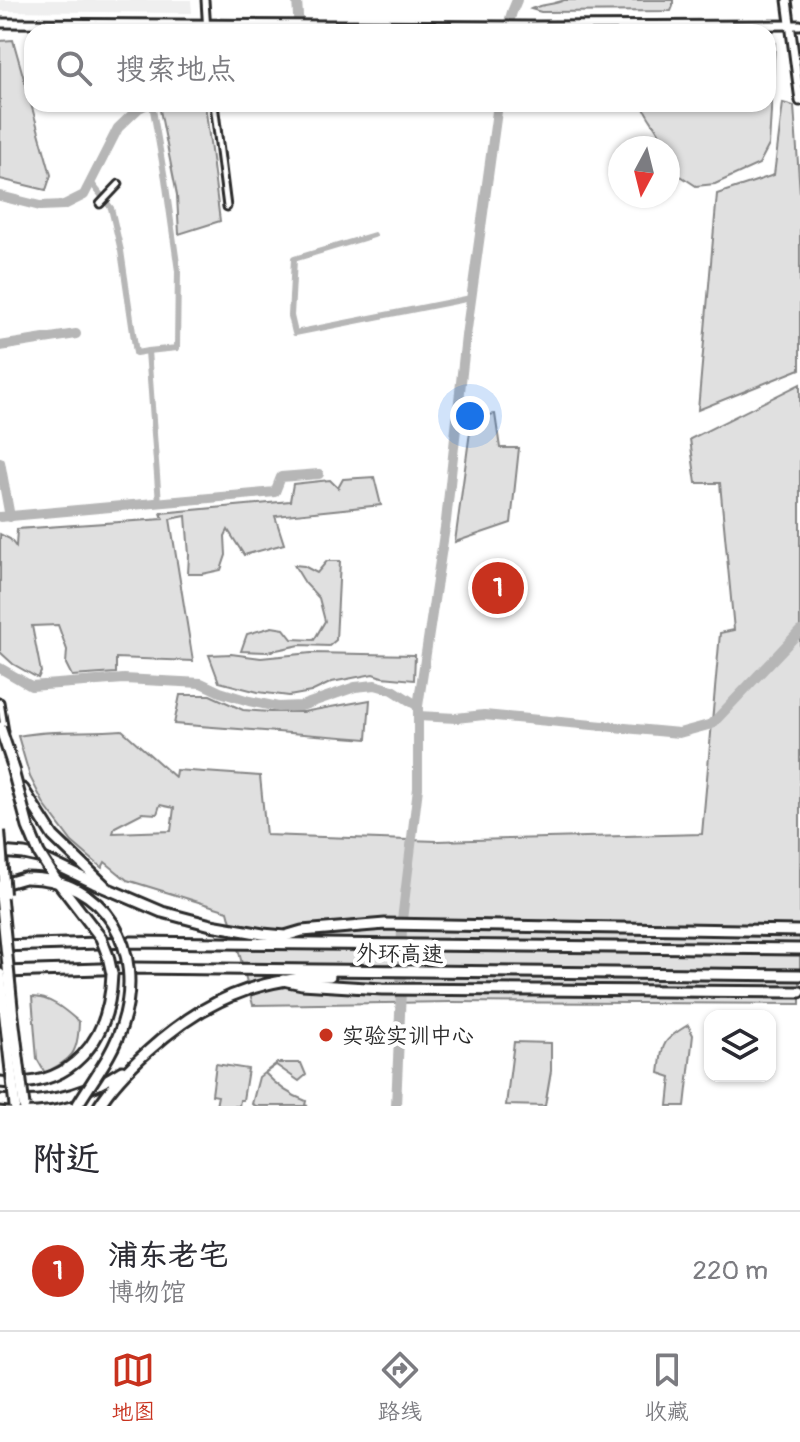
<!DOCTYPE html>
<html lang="zh">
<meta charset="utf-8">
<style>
body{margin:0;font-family:Pangolin,"LXGW WenKai TC",sans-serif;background:#f2f2f3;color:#2b2b33}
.controls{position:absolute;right:24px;bottom:24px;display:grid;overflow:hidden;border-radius:16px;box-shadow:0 2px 6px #0004}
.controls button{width:72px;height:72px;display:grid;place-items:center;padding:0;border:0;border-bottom:2px solid #e1e1e2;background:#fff;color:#2b2b33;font:40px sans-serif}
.compass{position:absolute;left:608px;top:136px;width:72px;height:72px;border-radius:50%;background:#fff;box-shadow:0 2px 6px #0004;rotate:187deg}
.you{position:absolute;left:470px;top:416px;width:28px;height:28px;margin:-20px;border:6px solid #fff;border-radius:50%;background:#1a73e8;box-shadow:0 0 0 12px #1a73e833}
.badge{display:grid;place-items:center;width:52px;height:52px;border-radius:50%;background:#c8321e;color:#fff;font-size:26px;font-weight:700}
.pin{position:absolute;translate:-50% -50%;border:4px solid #fff;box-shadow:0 2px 8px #0006}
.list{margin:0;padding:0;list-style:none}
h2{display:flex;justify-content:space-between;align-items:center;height:104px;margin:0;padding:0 32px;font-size:34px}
h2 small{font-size:26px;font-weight:400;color:#7c7c81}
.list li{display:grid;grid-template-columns:52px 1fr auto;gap:24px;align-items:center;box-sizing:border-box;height:120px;padding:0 32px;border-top:2px solid #e1e1e2}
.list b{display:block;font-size:30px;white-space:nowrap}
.list p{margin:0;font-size:26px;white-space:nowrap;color:#7c7c81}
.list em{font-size:26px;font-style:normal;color:#7c7c81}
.icon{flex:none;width:44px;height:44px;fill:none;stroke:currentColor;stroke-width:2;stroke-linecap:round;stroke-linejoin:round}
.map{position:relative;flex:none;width:800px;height:1106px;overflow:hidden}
.search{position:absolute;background:#fff;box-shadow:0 2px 6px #0004;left:24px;right:24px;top:24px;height:88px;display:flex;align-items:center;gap:20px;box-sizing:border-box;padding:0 28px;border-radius:24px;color:#7c7c81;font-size:30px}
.sheet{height:224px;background:#fff}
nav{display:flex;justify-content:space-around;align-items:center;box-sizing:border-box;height:112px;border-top:2px solid #e1e1e2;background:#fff;font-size:22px;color:#7c7c81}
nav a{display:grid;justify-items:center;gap:4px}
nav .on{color:#c8321e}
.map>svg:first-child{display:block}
</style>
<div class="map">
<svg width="800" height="1106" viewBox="0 0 800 1106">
<rect width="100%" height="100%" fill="#fff"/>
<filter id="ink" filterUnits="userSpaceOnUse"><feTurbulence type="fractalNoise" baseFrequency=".0125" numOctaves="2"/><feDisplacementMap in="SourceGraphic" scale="16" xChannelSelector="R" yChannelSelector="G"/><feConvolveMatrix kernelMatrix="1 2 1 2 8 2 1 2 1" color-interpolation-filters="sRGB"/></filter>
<g filter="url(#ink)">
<!-- built -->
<path fill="#efefef" d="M0 0H191L192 13 0 11Z"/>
<!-- green -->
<g fill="#e0e0e0" stroke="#868686" stroke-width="2" fill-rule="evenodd">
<path d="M564 0H673V6L671 11 541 12 531 9C542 4 554 5 564 0Z"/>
<path d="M13 40 51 175 46 190 0 179V41Z"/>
<path d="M768 40 775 43 769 145 759 164 715 184 696 186 670 169 668 148H665C662 132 648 120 642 104H768Z"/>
<path d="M783 103 794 106 800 193V369L698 410 717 194 774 175Z"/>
<path d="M166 104H205L220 221 179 234 177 195 160 110Z"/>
<path d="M800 384V1004L451 1002 253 1005 228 911 127 880 105 862 102 868 72 842 45 806 30 777 18 736C52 729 87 733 122 730L175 777 176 770 260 776 266 835 437 841 702 834 720 633 734 630 720 483H696L690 439ZM160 805 174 808 171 831 113 833 115 827 142 813 157 814Z"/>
<path d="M495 414 500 448H519L511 523 455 542 472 417Z"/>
<path d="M374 477 381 505 275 516 284 544 244 555 228 530 225 536 226 555 221 570 202 574H188L189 555 186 516 170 519 193 661 116 658V673L72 676 66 664 67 650 58 625 32 626 41 672 38 678 13 664 0 652V534L10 539 16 547 17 529 163 519 161 513 290 501 293 484 330 480 338 488 343 479Z"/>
<path d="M327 561H340L336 640 329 646 300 645 267 652 241 651 247 634 272 627 284 629 292 639 314 640 325 621 319 598 305 583 294 565 304 566 317 573Z"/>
<path d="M311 653 415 655 414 680 382 677 373 674 332 682 311 692 289 696 258 692 219 682 209 655 231 654 261 658Z"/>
<path d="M180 695H210L243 710 270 712H303L370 700 367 739 174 724Z"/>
<path d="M32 997C51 997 65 1010 79 1022 78 1055 72 1058 45 1073L37 1059Z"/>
<path d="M688 1025 693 1035 685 1106H668L671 1077 659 1073C663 1043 661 1041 688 1025Z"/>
<path d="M514 1042 551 1043V1071L545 1106 506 1105Z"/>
<path d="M277 1063H301L306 1075 299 1081 276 1065 265 1073C277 1086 290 1095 306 1101L305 1105 308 1106H256L252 1104 259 1077Z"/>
<path d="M216 1064 248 1069 243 1100H240L239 1106H216L218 1096 212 1095Z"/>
</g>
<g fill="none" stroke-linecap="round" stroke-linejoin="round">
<!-- canal -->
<g stroke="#b6b6b6" stroke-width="6">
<path d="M152 104 165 179 178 271 177 348 148 351 159 503"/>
<path d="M90 181 111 208 121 251 136 353 148 351"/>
<path d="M374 235 294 259 291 316 295 333 471 298"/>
</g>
<!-- river -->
<g stroke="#b6b6b6" stroke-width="10">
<path d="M297 0 299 32"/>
<path d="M506 32 512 12 517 0"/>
<path d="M0 196 40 206 64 205 84 195 118 128 139 108 147 104"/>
<path d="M0 346 76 334"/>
<path d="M0 462 10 517"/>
<path d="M0 517 275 492 281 477 319 474"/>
<path d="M0 668 31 686 124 679 201 683 220 692 249 701 278 707 301 706 355 687 375 685 393 690 418 706"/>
<path d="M418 716 456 718 484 715 679 733 712 724 800 631"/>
<path d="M396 1106 401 991 402 920 418 788V706L446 521 466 336 498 104"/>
</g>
<defs>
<g id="street">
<path d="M205 0 207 32"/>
<path d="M214 104 227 207"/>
<path d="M100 204 119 184"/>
<path d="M0 702 5 732"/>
</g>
<g id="secondary">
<path d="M787 0 800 101"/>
<path d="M0 23 532 26 800 25"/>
</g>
<g id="highway">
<path d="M23 789 53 836 104 885"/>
<path d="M0 852 24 854 42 858 94 883 162 912 211 925 263 934 285 936 302 931 385 924 800 931"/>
<path d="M0 885 24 878"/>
<path d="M0 946 133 942 800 949"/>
<path d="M4 972 133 968 800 975"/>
<path d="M283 980 302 984 382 989 800 992"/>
<path d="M0 1082C71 1090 110 1041 112 974"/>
<path d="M0 1100C45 1106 85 1095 122 1071"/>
<path d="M99 1106C112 1085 130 1067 148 1051 203 1001 256 978 330 976"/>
</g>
</defs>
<!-- street casing -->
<use href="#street" stroke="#2b2b2b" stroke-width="11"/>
<!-- secondary casing -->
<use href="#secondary" stroke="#2b2b2b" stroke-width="13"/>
<!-- highway casing -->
<use href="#highway" stroke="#2b2b2b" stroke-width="15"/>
<!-- street -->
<use href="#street" stroke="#fff" stroke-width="5"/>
<!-- secondary -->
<use href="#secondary" stroke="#fff" stroke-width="7"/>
<!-- highway -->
<use href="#highway" stroke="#fff" stroke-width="9"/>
<defs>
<path id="primary-bridge" d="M0 831 5 894"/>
<g id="highway-bridge">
<path d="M0 727 15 772"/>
<path d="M12 767 28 827 39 853 54 877 101 938 108 956 112 974"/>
<path d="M24 878C107 877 146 951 122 1025 113 1055 93 1079 77 1106"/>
<path d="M0 886 13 1017 24 1106"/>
<path d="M0 974 15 1106"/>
</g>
</defs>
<!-- primary-bridge casing -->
<use href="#primary-bridge" stroke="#2b2b2b" stroke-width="14" stroke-linecap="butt"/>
<!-- highway-bridge casing -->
<use href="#highway-bridge" stroke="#2b2b2b" stroke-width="15" stroke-linecap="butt"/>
<!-- primary-bridge -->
<use href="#primary-bridge" stroke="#fff" stroke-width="8"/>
<!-- highway-bridge -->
<use href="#highway-bridge" stroke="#fff" stroke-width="9"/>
</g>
</g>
<!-- markers -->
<circle fill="#c8321e" stroke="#fff" stroke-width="3" cx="326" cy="1035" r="8"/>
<g text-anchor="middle" stroke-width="8" stroke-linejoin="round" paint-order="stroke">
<!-- street labels -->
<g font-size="22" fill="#2b2b2b" stroke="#fff">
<text transform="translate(400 953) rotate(1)" y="8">外环高速</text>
</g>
<!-- poi labels -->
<g font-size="22" fill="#2b2b2b" stroke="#fff" text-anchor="start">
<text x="342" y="1043">实验实训中心</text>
</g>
</g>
</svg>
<div class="controls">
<button><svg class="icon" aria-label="layers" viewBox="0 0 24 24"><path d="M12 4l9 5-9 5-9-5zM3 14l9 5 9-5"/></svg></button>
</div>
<svg class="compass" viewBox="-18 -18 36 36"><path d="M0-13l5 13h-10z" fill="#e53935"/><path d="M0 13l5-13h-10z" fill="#7c7c81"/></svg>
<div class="you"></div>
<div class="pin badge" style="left:498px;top:588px">1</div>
<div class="search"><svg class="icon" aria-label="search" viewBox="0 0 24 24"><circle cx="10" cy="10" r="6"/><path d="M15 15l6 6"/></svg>搜索地点</div>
</div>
<section class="sheet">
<h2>附近<small></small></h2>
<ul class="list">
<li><span class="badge">1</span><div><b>浦东老宅</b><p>博物馆</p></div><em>220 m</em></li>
</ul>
</section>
<nav>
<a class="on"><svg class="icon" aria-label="map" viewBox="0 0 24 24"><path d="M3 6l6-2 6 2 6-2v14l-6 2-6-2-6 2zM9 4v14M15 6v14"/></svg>地图</a>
<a><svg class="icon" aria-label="directions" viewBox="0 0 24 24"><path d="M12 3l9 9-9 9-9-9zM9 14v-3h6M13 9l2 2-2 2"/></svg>路线</a>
<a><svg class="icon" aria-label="saved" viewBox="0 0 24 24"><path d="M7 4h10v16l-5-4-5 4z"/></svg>收藏</a>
</nav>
